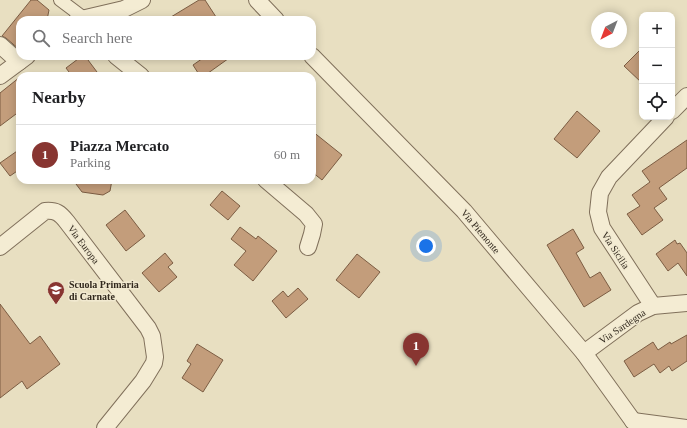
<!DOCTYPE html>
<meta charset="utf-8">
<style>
body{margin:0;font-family:Georgia,serif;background:#f6f6f6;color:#202124}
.controls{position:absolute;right:12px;top:12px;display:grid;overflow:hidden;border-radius:8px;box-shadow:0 2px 10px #0003}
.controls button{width:36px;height:36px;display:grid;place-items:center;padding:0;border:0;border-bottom:1px solid #e0e0e0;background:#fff;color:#202124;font:20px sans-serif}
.compass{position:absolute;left:591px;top:12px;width:36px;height:36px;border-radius:50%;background:#fff;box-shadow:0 2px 10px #0003;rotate:222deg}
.you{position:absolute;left:426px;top:246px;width:14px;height:14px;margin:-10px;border:3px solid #fff;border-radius:50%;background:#1a73e8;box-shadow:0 0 0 6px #1a73e833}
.badge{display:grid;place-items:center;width:26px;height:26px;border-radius:50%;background:#883531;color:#fff;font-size:13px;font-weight:700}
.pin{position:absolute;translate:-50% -33px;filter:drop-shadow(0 1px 2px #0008)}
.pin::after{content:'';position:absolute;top:21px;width:14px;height:12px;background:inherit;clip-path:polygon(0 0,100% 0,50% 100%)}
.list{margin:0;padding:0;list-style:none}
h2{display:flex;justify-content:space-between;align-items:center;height:52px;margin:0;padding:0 16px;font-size:17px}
h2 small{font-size:13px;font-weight:400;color:#757577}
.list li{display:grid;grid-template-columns:26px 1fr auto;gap:12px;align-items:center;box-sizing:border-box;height:60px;padding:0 16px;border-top:1px solid #e0e0e0}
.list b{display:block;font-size:15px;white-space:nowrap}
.list p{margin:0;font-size:13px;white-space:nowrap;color:#757577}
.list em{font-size:13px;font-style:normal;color:#757577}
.icon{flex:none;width:22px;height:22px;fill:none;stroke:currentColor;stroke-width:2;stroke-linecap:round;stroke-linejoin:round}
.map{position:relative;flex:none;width:687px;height:428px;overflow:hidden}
.search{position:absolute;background:#fff;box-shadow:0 2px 10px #0003;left:16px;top:16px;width:300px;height:44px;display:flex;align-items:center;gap:10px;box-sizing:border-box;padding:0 14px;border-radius:12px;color:#757577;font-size:15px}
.panel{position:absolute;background:#fff;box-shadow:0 2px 10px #0003;left:16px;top:72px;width:300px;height:112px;border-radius:12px}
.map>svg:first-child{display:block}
</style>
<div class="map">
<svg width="687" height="428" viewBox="0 0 687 428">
<rect width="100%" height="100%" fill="#e8dfc1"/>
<!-- building -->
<g fill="#c39d7b" stroke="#7c5d43">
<path d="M31 0H37L49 10 47 20H20V50L6 38 2 36Z"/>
<path d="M199 0H205L218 20H166Z"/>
<path d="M642 48V83L624 66Z"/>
<path d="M82 56H85L100 76H72L66 68Z"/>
<path d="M206 56H232L204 76H200L193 65Z"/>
<path d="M20 77V111L0 126V93Z"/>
<path d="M577 111 600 131 577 158 554 139Z"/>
<path d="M312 131 342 155 322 180 312 172Z"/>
<path d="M687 140V168L659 188 667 199 654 208 663 220 642 235 627 214 640 206 632 195 650 182 642 171Z"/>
<path d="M20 149V169L10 176 0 163Z"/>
<path d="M73 180H112L110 191 103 195 82 192Z"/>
<path d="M222 191 240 206 228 220 210 205Z"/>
<path d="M125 210 145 236 126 251 106 225Z"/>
<path d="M240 227 256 239 258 236 277 251 253 281 234 265 246 251 231 239Z"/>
<path d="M573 229 584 248 576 253 590 278 600 272 611 290 584 307 547 245Z"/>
<path d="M675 240 677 244 680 243 687 253V276L678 263 668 271 656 254Z"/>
<path d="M165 253 173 263 168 267 177 277 159 292 142 273Z"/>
<path d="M357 254 380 272 359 298 336 280Z"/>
<path d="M298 288 308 299 286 318 272 301 283 291 288 297Z"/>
<path d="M0 304 30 344 40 336 60 364 27 389 22 381 0 398Z"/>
<path d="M687 335V361L672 371 669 366 660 373 654 364 634 377 624 361 653 342 658 350 670 342 671 344Z"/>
<path d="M197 344 223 360 203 392 182 378 191 364 187 361Z"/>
</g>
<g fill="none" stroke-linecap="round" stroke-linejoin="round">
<defs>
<path id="pedestrian" d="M60 0 84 18"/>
<g id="minor">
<path d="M257 0 276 20"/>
<path d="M77 20 124 9 142 0"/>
<path d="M0 45 19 62"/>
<path d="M116 56 141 76"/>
<path d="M312 56 464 211 584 353 633 421"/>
<path d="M0 76 27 56"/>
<path d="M672 111 687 96"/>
<path d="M266 180 306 214 314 224 312 234 308 247"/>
<path d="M0 247 45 211C56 210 60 213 67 222L148 328 152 336 155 357 154 363 143 381 105 428"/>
<path d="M653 306 602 228 598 212 600 193 609 177 666 117"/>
<path d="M584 353 638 313 653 306 687 303"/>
<path d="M633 421 687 428"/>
</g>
</defs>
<!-- pedestrian casing -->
<use href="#pedestrian" stroke="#80705b" stroke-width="14"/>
<!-- minor casing -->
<use href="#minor" stroke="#80705b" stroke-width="18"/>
<!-- pedestrian -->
<use href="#pedestrian" stroke="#f4ecd3" stroke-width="12"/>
<!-- minor -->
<use href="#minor" stroke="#f4ecd3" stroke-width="16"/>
</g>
<!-- icons -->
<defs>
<symbol id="school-pin" viewBox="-11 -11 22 30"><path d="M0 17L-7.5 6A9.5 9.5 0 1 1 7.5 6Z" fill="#883531" stroke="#f1e9d0"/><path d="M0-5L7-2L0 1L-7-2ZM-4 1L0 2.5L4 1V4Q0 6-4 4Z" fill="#fff"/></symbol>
</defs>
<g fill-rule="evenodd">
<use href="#school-pin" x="46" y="280" width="20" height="27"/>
</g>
<g text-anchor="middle" stroke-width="3" stroke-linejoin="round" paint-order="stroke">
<!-- street labels -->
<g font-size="10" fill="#31281d" stroke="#f1e9d0">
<text transform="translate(481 231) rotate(50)" y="4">Via Piemonte</text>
<text transform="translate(84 244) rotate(53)" y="4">Via Europa</text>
<text transform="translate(616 250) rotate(57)" y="4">Via Sicilia</text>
<text transform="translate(622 326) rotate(-34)" y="4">Via Sardegna</text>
</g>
<!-- poi labels -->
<g font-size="10" font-weight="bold" fill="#31281d" stroke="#f1e9d0" text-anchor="start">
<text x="69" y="288">Scuola Primaria<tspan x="69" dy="12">di Carnate</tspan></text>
</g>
</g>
</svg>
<div class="controls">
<button>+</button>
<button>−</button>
<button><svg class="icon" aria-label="locate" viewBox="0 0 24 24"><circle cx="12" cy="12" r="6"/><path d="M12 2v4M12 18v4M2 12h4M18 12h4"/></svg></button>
</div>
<svg class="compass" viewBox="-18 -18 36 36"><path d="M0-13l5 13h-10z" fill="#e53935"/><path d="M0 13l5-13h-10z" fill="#757577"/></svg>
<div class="you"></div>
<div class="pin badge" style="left:416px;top:366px">1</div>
<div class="search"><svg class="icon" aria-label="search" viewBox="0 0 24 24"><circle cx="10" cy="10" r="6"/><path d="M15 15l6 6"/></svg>Search here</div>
<section class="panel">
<h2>Nearby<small></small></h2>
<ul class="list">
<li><span class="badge">1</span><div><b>Piazza Mercato</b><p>Parking</p></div><em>60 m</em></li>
</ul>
</section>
</div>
